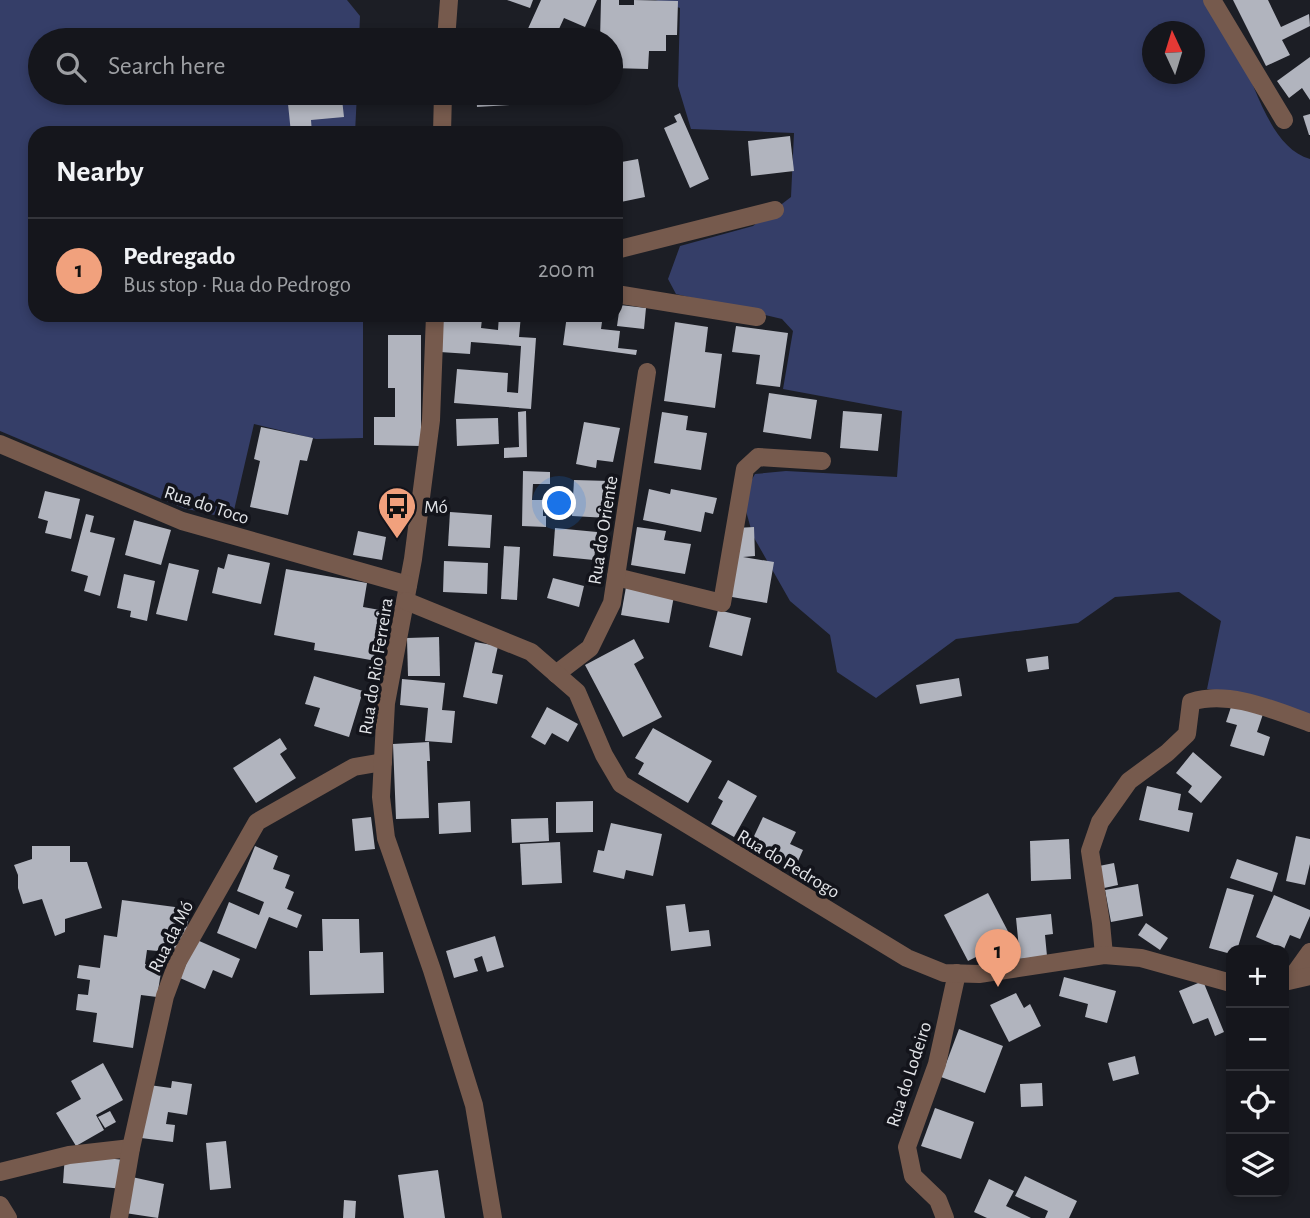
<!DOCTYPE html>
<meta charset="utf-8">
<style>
body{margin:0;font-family:"Alegreya Sans",sans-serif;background:#1e1f25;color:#f1f3f6}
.controls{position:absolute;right:21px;bottom:21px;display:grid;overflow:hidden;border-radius:14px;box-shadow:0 4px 10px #0003}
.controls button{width:63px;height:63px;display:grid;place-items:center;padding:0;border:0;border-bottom:2px solid #34353b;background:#15161c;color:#f1f3f6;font:35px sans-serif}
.compass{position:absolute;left:1142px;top:21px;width:63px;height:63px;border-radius:50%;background:#15161c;box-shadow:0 4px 10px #0003;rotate:356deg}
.you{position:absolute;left:560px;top:504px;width:24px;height:24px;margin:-18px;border:5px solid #fff;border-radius:50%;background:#1a73e8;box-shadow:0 0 0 10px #1a73e833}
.badge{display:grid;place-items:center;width:46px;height:46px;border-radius:50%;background:#f1a17d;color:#111;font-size:23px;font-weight:700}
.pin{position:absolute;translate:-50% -58px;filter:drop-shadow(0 2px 4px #0008)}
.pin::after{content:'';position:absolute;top:37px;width:24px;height:21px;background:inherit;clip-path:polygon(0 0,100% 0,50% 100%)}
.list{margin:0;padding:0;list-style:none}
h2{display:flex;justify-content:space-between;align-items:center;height:91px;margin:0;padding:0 28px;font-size:30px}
h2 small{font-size:23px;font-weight:400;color:#9d9fa3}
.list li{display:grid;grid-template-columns:46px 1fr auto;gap:21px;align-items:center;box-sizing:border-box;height:105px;padding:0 28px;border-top:2px solid #34353b}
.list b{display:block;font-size:26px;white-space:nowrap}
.list p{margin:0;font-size:23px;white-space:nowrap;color:#9d9fa3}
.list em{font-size:23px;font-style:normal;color:#9d9fa3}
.icon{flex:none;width:38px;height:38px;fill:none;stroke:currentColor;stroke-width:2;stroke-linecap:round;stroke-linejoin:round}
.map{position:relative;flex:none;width:1310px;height:1218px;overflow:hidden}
.search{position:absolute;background:#15161c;box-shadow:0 4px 10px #0003;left:28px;top:28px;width:595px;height:77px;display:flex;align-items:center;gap:18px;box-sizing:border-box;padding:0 24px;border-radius:38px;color:#9d9fa3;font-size:26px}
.panel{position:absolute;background:#15161c;box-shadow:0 4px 10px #0003;left:28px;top:126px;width:595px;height:196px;border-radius:21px}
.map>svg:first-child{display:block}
</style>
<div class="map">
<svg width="1310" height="1218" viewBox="0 0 1310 1218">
<rect width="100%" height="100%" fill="#1c1e25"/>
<!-- green -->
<g fill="#353e68" fill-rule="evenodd">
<path d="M0 0H347L360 16 359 40H40V93H357L355 133H35V315H363V438L316 439 254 424 232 519 183 508 0 431Z"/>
<path d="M655 0H1205C1215 16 1228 33 1237 50 1256 84 1269 147 1310 159V717L1255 696 1207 689 1221 621 1179 592 1115 597 1078 623 956 639 876 698 837 672 830 635 790 601 753 536 742 497 755 474 786 471 897 477 902 411 783 389 793 331 782 319 676 294 668 279 680 246 753 226 791 197 794 133 691 129 678 86 680 8ZM1152 32H1194V74H1152Z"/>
</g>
<!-- building -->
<g fill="#b1b4be">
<path d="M507 0H533L530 8Z"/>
<path d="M541 0H597L585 27 564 18 554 40H542L526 33Z"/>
<path d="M601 0H619V5H634V0L678 1 677 35H666V51H649L648 69 611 68V40H600Z"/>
<path d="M1233 0H1268L1281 27 1309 14 1310 26 1282 40 1290 55 1266 66Z"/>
<path d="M1310 57V100L1302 88 1289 98 1277 81Z"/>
<path d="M476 93H523L524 104 477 107Z"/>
<path d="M342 99 344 117 311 120 312 133H291L288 104Z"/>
<path d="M680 113 709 179 690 188 664 128 677 122 674 116Z"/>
<path d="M1310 114V135H1309L1303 116Z"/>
<path d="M790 136 794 171 751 176 748 141Z"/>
<path d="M638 159 645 197 616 203V163Z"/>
<path d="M620 305 646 308 644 329 617 326Z"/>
<path d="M443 315H472V318L482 319 481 328 498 330 499 315H521L519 337 536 338 531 409 454 403 457 369 508 373 507 392 518 393 521 346 471 342 470 354 440 352Z"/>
<path d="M567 315H603L601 329 620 331 618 348 637 350 636 355 563 345Z"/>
<path d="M675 322 708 327 705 352 722 354 715 408 664 401Z"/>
<path d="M736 326 788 333 780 387 756 384 760 355 732 352Z"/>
<path d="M388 335H421V446L374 445V417H395V388H388Z"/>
<path d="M769 393 817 400 811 439 763 432Z"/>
<path d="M526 411 527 457 504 458V448L519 447 518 412Z"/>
<path d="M843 411 882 414 878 451 840 448Z"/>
<path d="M662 412 688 416 686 430 707 433 701 470 654 463Z"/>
<path d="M498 418 499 444 457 446 456 419Z"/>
<path d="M584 422 620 428 613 462 597 460 596 468 576 464Z"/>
<path d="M261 427 313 438 307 461 300 460 288 515 250 507 260 461 254 459Z"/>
<path d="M523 471 550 472V484H533L532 500H543V516H546V527L522 526Z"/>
<path d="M574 480 610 481 608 518 572 516Z"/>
<path d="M649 489 670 494 671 489 717 498 713 514 705 512 701 532 643 520Z"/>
<path d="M45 491 80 499 71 539 45 533 48 521 38 518Z"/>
<path d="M450 512 492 515 490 548 448 546Z"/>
<path d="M86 514 94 516 90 532 115 538 100 596 84 591 88 576 71 571Z"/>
<path d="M134 520 171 530 161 565 125 555Z"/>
<path d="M637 527 666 531 664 540 691 544 685 574 631 565Z"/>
<path d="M754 527 755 556 743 557 774 562 767 603 732 597 736 528Z"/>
<path d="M555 528 597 532 594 560 553 556Z"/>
<path d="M358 531 386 537 382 560 353 555Z"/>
<path d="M504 546 520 547 517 600 501 599Z"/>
<path d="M228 554 270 563 261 604 212 593 218 567 224 569Z"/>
<path d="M444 561 488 563 487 594 443 592Z"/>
<path d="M169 563 199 570 187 621 156 614Z"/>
<path d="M286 569 367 583 363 607 391 612 382 662 314 650 315 643 274 635Z"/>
<path d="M124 574 155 581 147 621 130 617 131 611 117 608Z"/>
<path d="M553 578 584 586 579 607 547 598Z"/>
<path d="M626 587 674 596 669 623 621 615Z"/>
<path d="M718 610 751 618 742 656 709 647Z"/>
<path d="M439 637 440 676H408L407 638Z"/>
<path d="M634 639 644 658 634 664 662 717 623 737 585 665Z"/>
<path d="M475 642 498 646 492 673 503 675 497 704 463 697Z"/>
<path d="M1048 656 1049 669 1028 672 1026 659Z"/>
<path d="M314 676 363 691 349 737 314 726 320 708 305 704Z"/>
<path d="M959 678 962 696 920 704 916 685Z"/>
<path d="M402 679 445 683 442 710 455 711 452 743 425 741 428 708 400 705Z"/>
<path d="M1233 701 1264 711 1257 732 1270 737 1264 756 1230 746 1237 725 1226 722Z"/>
<path d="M547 707 578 724 568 742 552 733 545 745 531 737Z"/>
<path d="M653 728 712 761 688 803 638 774 644 763 635 758Z"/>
<path d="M280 738 287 749 280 754 296 778 256 803 233 768Z"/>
<path d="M429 742 430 761H427L429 818 396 819 393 744Z"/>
<path d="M1193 752 1222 777 1201 803 1188 792 1192 786 1176 773Z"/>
<path d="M728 780 757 796 734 837 711 824 723 801 718 798Z"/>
<path d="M1147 786 1181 794 1178 810 1193 813 1189 832 1139 820Z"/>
<path d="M470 801 471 832 439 834 438 803Z"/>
<path d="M593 801V832L556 833V802Z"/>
<path d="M371 817 375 849 355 851 352 819Z"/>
<path d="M763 817 796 832 790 844 803 850 794 870 748 849Z"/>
<path d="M548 818 549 841 512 843 511 819Z"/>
<path d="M611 823 662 834 653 876 626 870 624 879 593 872 598 850 604 851Z"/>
<path d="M1296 836 1310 839V864L1305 885 1286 881Z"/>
<path d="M1069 839 1071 879 1031 881 1030 841Z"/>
<path d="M560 842 562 883 522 885 520 844Z"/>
<path d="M32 846H70V862H87L102 908 65 919V932L55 936 42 899 23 904 18 888V875L14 865 32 859Z"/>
<path d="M255 846 278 856 273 869 290 875 285 888 294 892 287 909 302 915 297 928 269 917 256 949 217 933 229 902 259 915 264 902 237 891Z"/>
<path d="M1237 859 1278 873 1272 892 1230 878Z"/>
<path d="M1114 863 1118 885 1104 888 1099 866Z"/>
<path d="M1138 884 1143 916 1111 922 1105 890Z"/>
<path d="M1227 888 1254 895 1237 950H1231V954L1209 948Z"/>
<path d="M988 893 1012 939 968 961 944 915Z"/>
<path d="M1274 895 1310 910V916L1300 939 1290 935 1284 949 1256 937Z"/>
<path d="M122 900 190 909 181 966 157 962 158 951 147 950 145 964 162 966 157 997 141 995 133 1048 93 1042 97 1013 76 1010 78 994 88 995 90 980 77 978 79 965 100 968 104 935 117 937Z"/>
<path d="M685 904 689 932 709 930 711 946 671 951 666 906Z"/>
<path d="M1051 914 1053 934 1045 935 1047 956 1020 959 1016 918Z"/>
<path d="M322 919H359L360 953 383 952 384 993 310 995 309 951H323Z"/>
<path d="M1146 923 1168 938 1160 950 1138 935Z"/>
<path d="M495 936 504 967 487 972 482 956 474 959 478 971 454 978 446 951Z"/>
<path d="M197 940 240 959 232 978 213 970 205 989 180 978Z"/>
<path d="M1064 977 1116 991 1107 1023 1085 1017 1088 1004 1059 996Z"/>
<path d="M1203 981 1224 1032 1215 1036 1208 1018 1193 1024 1179 991Z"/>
<path d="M1016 993 1024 1008 1030 1004 1041 1026 1009 1042 990 1005Z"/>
<path d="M959 1029 1003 1046 985 1093 941 1077Z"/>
<path d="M1135 1056 1139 1074 1113 1081 1108 1063Z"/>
<path d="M103 1063 123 1100 96 1115 104 1130 76 1146 56 1113 81 1099 71 1081Z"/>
<path d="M172 1081 192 1084 187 1115 168 1112 166 1124 175 1125 173 1142 141 1138 149 1085 171 1088Z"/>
<path d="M1042 1083 1043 1106 1021 1107 1020 1084Z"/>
<path d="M935 1108 974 1122 961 1159 921 1146Z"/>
<path d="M110 1111 116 1122 105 1128 98 1117Z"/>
<path d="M226 1141 231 1188 210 1190 206 1143Z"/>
<path d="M65 1154 125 1160 123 1189 63 1183Z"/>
<path d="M438 1170 445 1218H404L398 1175Z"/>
<path d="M1025 1176 1077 1201 1069 1218H1045L1048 1211 1015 1196Z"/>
<path d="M132 1177 164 1184 158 1218 125 1213Z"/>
<path d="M989 1179 1014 1191 1006 1206 1031 1218H987L974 1212Z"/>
<path d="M344 1200 356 1201 355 1218H343Z"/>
</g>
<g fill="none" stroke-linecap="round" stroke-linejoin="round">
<!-- minor -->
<g stroke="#765a4d" stroke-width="18">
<path d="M1212 0 1284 120"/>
<path d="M616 250 775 210"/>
<path d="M616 294 757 317"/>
<path d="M616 577 722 603 745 469 758 457 822 461"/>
<path d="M556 674 590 648 612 603 647 372"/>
<path d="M1104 955 1101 923 1090 851 1100 822 1129 781 1167 753 1187 734 1191 702C1230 690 1273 710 1310 723"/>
<path d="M1290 980 1310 952"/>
<path d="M0 1172 69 1155 131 1148"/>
<path d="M0 1205 8 1218"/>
<path d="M119 1218 131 1148 165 996 178 961 257 822 354 767 383 762"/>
<path d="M945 1218 938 1200 913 1176 907 1147 937 1064 957 973"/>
</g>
<!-- tertiary -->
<g stroke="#765a4d" stroke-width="18">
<path d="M446 40 449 0"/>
<path d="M442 133 443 93"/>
<path d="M435 315 431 420 413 559 386 703 381 797 386 838 432 970 474 1105 493 1218"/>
<path d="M0 444 182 521 408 585"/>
<path d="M406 601 531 652 577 692 604 755 621 784 907 958 944 973 979 974 1104 955 1141 958 1231 983"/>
<path d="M1284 982 1310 976"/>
</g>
</g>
<!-- icons -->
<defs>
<symbol id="bus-pin" viewBox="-11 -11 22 30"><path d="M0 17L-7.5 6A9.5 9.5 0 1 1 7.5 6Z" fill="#f1a17d" stroke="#13141b"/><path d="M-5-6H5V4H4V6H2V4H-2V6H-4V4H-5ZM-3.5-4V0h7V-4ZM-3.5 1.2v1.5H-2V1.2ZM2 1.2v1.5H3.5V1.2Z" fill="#111"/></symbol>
</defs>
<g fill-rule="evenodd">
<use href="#bus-pin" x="375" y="484" width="44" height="60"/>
</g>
<g text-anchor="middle" stroke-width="7" stroke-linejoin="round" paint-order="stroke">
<!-- street labels -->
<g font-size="19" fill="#e2e4e8" stroke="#13141b">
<text transform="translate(207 504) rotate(18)" y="7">Rua do Toco</text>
<text transform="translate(602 530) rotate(-81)" y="7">Rua do Oriente</text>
<text transform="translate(375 666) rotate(-81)" y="7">Rua do Rio Ferreira</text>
<text transform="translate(789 863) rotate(31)" y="7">Rua do Pedrogo</text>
<text transform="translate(170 936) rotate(-63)" y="7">Rua da Mó</text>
<text transform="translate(908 1074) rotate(-72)" y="7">Rua do Lodeiro</text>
</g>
<!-- poi labels -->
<g font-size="19" fill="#e2e4e8" stroke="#13141b" text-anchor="start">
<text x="424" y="513">Mó</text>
</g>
</g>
</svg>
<div class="controls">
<button>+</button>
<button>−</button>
<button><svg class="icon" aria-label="locate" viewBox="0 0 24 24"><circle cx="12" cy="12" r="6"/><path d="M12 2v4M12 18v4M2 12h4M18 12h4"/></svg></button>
<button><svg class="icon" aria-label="layers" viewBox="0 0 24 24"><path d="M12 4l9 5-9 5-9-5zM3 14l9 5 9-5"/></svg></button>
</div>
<svg class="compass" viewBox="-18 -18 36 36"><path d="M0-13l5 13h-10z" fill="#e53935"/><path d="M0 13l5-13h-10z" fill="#9d9fa3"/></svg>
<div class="you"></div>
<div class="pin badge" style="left:998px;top:987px">1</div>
<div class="search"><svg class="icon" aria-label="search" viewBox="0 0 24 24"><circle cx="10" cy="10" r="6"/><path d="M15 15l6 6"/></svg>Search here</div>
<section class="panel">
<h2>Nearby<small></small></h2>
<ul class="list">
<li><span class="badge">1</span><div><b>Pedregado</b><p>Bus stop · Rua do Pedrogo</p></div><em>200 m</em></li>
</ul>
</section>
</div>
